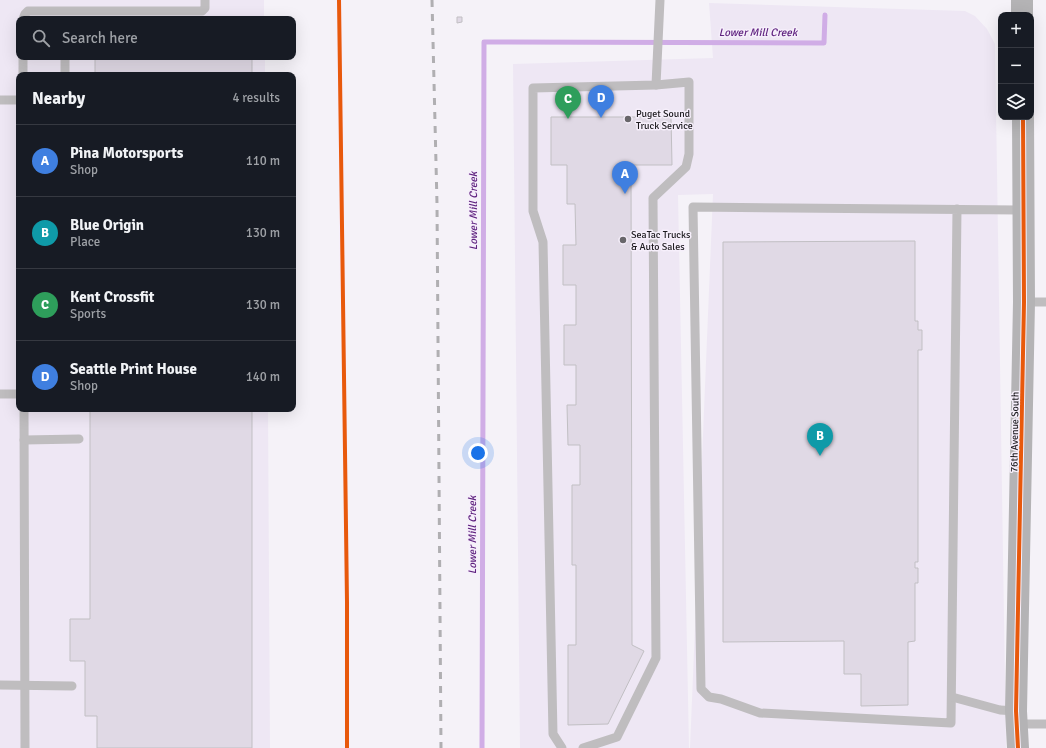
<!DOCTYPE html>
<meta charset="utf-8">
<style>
body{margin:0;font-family:Signika,sans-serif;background:#20242c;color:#f1f3f6}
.controls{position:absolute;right:12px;top:12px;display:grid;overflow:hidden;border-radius:8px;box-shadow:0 4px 16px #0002}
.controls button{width:36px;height:36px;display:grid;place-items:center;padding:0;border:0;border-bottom:1px solid #363941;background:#171b24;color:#f1f3f6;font:20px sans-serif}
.you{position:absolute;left:478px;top:453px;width:14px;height:14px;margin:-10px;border:3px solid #fff;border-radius:50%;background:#1a73e8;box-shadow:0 0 0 6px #1a73e833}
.badge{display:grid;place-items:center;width:26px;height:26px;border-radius:50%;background:#2563eb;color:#fff;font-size:13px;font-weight:700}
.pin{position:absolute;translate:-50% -33px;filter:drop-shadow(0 1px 2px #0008)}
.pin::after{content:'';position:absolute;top:21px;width:14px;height:12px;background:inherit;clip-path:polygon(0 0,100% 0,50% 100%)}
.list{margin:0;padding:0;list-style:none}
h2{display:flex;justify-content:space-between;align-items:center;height:52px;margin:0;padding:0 16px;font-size:17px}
h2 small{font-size:13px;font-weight:400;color:#9ea1a6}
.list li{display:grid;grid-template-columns:26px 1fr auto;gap:12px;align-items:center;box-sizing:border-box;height:72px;padding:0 16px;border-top:1px solid #363941}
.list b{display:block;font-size:15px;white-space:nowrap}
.list p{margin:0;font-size:13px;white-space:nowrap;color:#9ea1a6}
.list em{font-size:13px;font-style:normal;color:#9ea1a6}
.icon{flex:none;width:22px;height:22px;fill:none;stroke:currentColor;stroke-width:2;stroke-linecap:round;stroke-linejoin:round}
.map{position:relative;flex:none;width:1046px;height:748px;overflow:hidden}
.search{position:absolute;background:#171b24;box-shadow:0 4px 16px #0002;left:16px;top:16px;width:280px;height:44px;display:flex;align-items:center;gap:10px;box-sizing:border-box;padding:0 14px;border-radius:8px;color:#9ea1a6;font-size:15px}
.panel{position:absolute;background:#171b24;box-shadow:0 4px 16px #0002;left:16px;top:72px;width:280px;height:340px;border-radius:8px}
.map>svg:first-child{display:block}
</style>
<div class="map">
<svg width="1046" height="748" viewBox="0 0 1046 748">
<rect width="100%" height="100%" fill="#f5f2f8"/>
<!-- built -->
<g fill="#eee7f4">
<path d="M0 0H264V19H19V57H265V75H19V409H268L270 748H0Z"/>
<path d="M709 3 965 11 975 16 987 29 995 44 1006 748H690L713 194 678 195 689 748H520L513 64 713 58Z"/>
</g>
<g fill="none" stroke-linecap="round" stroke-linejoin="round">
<!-- stream -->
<path stroke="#d0ade6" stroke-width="5" d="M482 748 484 42 824 43 825 15"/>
</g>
<!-- building -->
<g fill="#e0d9e5" stroke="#c1bfc3">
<path d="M457 17H462V22L457 23Z"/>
<rect x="95" y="57" width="157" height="18"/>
<path d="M551 117H671L672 165H631L632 645 644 651 608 724 568 725V645H576V565H572V485H580V445H568L567 405H576V365H564V325H576V285H563V245H576L575 204H567V165H551Z"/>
<path d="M915 241V321H918V330H922V350H918V562H915V568H918V583H915V641L908 642V705L861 706V674H844V641L723 642V242Z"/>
<path d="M76 409H252V748H97V716H85V661H70V619H90V411H76Z"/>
</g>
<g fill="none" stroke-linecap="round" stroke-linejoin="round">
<!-- lane -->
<g stroke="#bfbdbf" stroke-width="9">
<path d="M23 19 25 14 28 11H202L205 8V0"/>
<path d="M23 57V75"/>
<path d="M65 57V75"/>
<path d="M656 85 660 0"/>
<path d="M0 100H19"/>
<path d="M957 209 951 723 760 713 721 699 709 697 701 689 693 207 1024 210"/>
<path d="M1024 302H1046"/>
<path d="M0 394H19"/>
<path d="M24 409 25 748"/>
<path d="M24 440 79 439"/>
<path d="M0 685 72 686"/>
<path d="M952 697 1000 710 1016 711"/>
<path d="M1017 724H1046"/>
<path d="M562 748 553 734 543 242 533 211V88L656 85 689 82V154L686 167 653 198 656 658 617 737 583 748"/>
</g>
<!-- secondary -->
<g stroke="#b4b3b5" stroke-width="22">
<path d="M1022 0V15"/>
<path d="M1018 748 1016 711 1024 302 1023 117"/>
</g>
<!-- rail -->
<path stroke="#b0afb2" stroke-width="3" stroke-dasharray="7 7" stroke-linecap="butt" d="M432 0 437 204 441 748"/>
<defs>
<g id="cycleway">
<path d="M339 0 347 602V748"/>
<path d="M1018 748 1016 711 1024 302 1023 117"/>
</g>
</defs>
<!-- cycleway casing -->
<use href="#cycleway" stroke="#f6effb" stroke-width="6"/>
<!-- cycleway -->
<use href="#cycleway" stroke="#e8590c" stroke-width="4"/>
</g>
<!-- markers -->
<g fill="#68666a" stroke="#f6effb" stroke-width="1.5">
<circle cx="628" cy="119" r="4"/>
<circle cx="623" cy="240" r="4"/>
</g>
<g text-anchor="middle" stroke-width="3" stroke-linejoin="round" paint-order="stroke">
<!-- poi labels -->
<g font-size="10" fill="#1c1a1e" stroke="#f6effb" text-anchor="start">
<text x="636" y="117">Puget Sound<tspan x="636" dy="12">Truck Service</tspan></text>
<text x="631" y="238">SeaTac Trucks<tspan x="631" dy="12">&amp; Auto Sales</tspan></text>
</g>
<!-- street labels -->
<g font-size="10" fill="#1c1a1e" stroke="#f6effb">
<text transform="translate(1014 432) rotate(-89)" y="4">76th Avenue South</text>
</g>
<!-- water labels -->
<g font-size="11" font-style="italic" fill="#5f227f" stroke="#f6effb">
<text x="758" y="36">Lower Mill Creek</text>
<text transform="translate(473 211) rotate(-90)" y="4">Lower Mill Creek</text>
<text transform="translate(472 535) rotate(-90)" y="4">Lower Mill Creek</text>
</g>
</g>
</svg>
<div class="controls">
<button>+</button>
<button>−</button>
<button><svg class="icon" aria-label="layers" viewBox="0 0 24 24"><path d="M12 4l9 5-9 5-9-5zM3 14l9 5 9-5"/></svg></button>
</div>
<div class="you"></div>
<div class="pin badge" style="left:625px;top:194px;background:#3f7fe0">A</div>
<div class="pin badge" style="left:820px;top:456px;background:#0f9aa8">B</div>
<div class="pin badge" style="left:568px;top:119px;background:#2e9e5b">C</div>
<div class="pin badge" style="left:601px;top:118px;background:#3f7fe0">D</div>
<div class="search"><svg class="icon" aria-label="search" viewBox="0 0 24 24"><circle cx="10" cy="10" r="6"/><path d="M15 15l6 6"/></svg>Search here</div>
<section class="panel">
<h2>Nearby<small>4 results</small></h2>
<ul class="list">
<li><span class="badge" style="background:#3f7fe0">A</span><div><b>Pina Motorsports</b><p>Shop</p></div><em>110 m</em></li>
<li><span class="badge" style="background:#0f9aa8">B</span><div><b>Blue Origin</b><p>Place</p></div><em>130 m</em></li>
<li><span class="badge" style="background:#2e9e5b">C</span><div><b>Kent Crossfit</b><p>Sports</p></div><em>130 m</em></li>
<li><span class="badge" style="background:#3f7fe0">D</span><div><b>Seattle Print House</b><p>Shop</p></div><em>140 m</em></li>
</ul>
</section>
</div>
